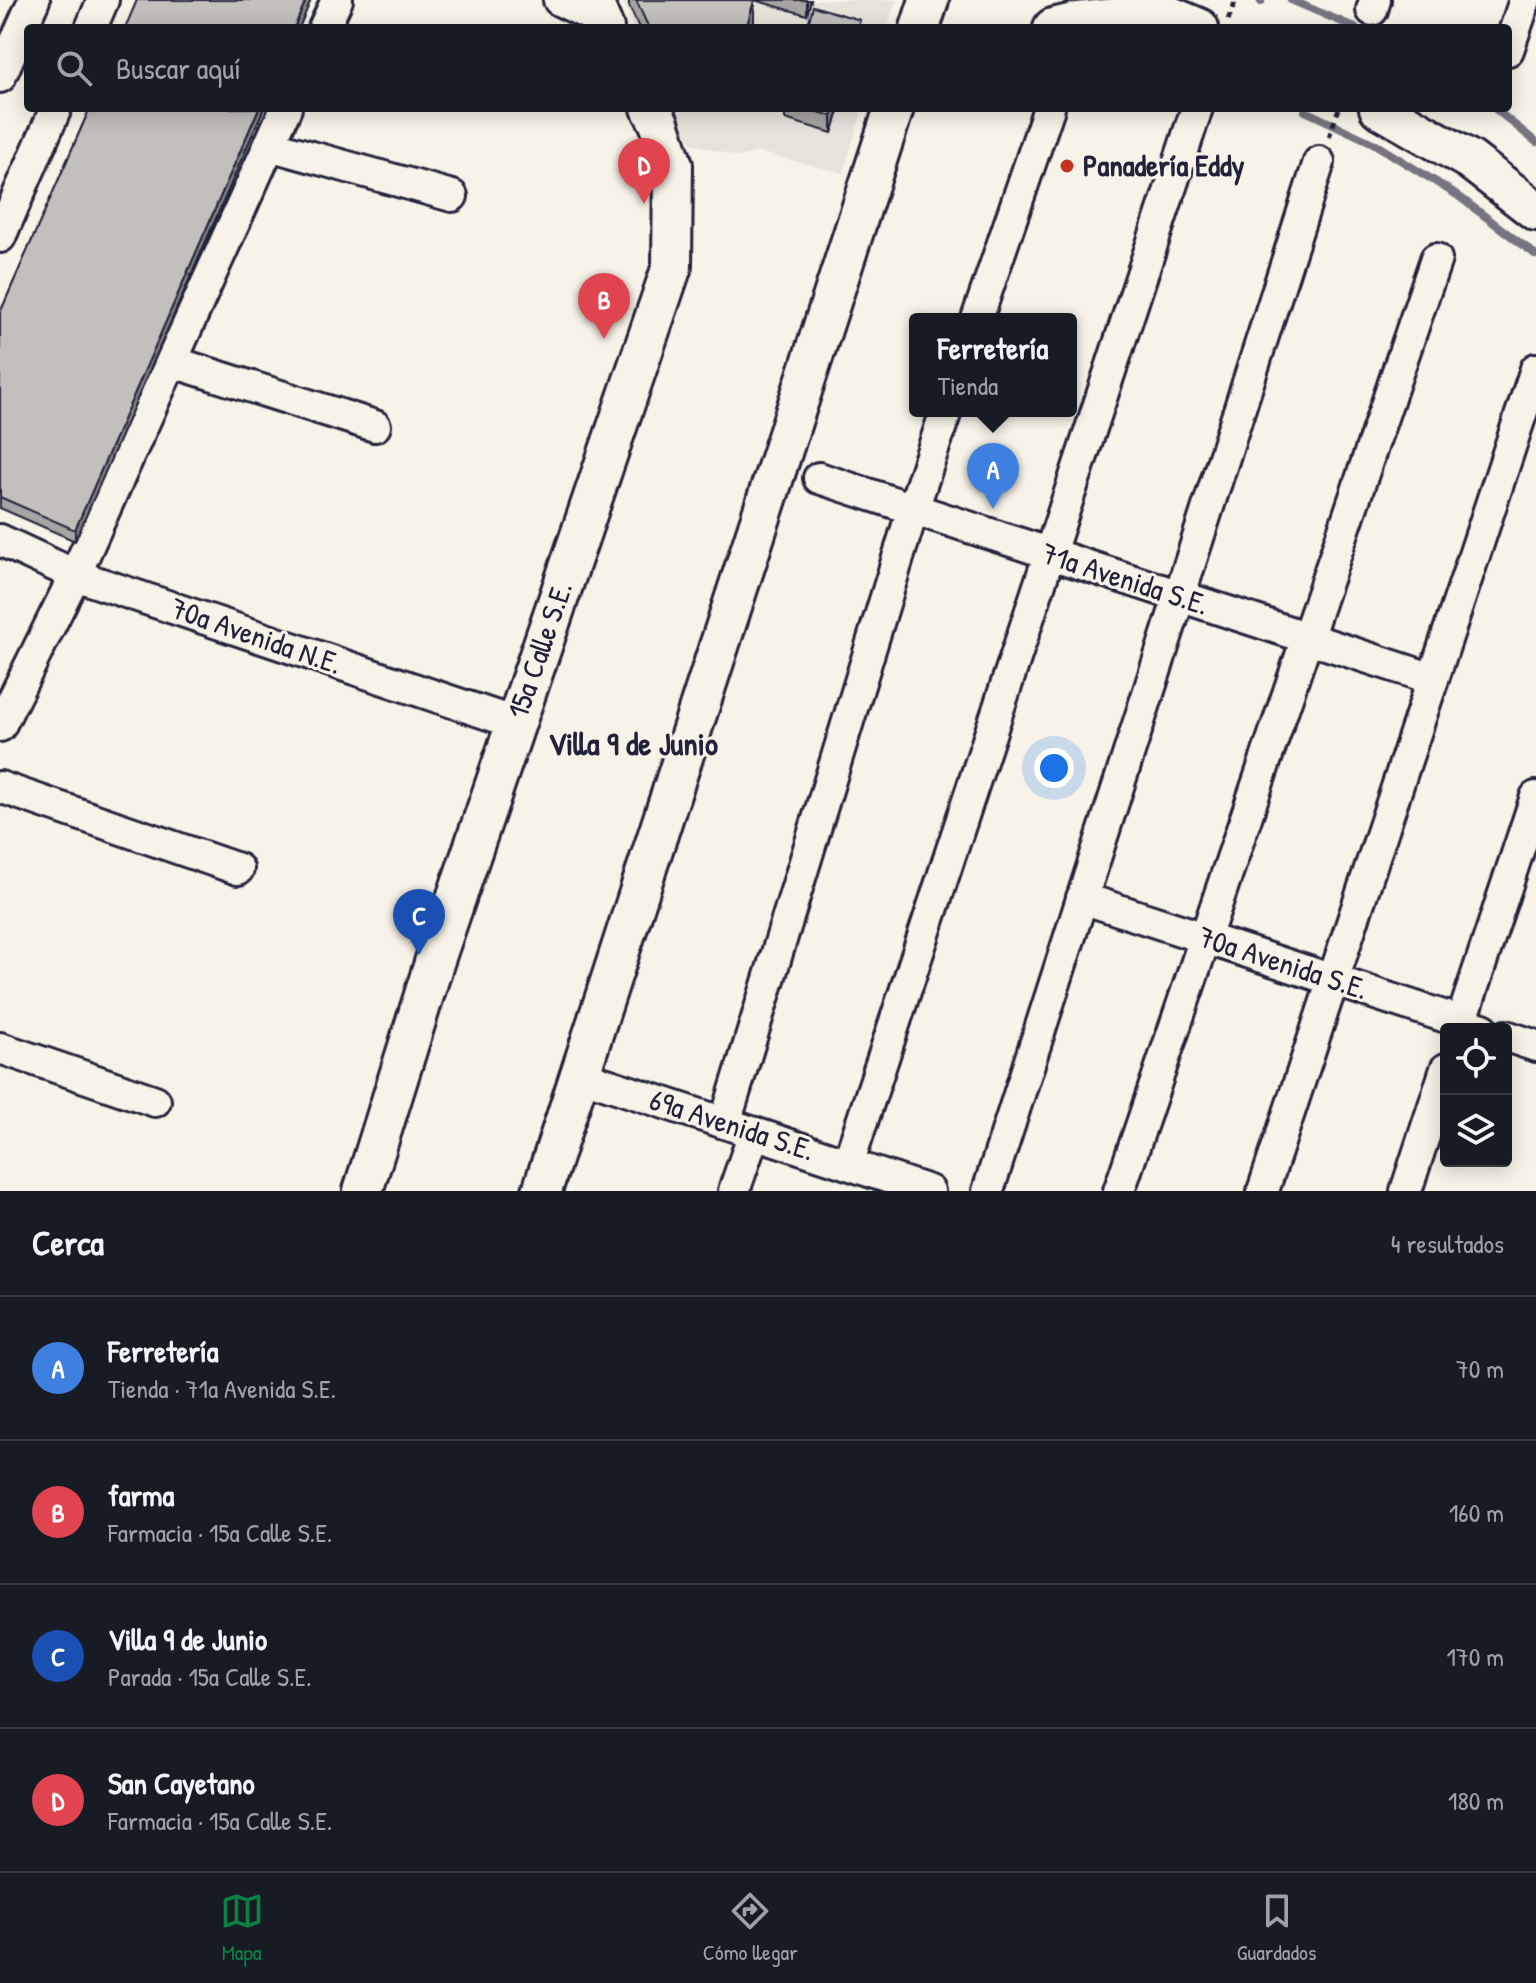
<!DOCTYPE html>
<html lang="es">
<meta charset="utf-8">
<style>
body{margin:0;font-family:"Patrick Hand",sans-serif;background:#20242c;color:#f1f3f6}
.controls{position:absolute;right:24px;bottom:24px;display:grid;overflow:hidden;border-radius:8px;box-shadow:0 4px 20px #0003}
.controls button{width:72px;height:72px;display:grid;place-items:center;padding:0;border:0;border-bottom:2px solid #363941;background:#171b24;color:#f1f3f6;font:40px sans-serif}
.you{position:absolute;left:1054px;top:768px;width:28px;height:28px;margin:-20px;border:6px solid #fff;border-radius:50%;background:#1a73e8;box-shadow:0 0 0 12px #1a73e833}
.badge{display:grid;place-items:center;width:52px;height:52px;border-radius:50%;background:#0b8043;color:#fff;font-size:26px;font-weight:700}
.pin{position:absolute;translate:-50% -66px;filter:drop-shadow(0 2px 4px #0008)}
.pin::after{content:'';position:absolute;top:42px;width:28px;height:24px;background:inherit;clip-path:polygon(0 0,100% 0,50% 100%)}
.popup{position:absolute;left:909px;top:313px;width:168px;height:104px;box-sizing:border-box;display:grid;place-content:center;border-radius:8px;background:#171b24;filter:drop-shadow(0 2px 6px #0005);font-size:26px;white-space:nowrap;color:#9ea1a6}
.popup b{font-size:30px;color:#f1f3f6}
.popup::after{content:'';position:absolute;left:50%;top:100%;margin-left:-16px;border:16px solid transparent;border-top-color:#171b24}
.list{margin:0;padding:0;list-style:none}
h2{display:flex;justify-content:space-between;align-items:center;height:104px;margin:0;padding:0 32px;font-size:34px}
h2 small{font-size:26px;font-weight:400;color:#9ea1a6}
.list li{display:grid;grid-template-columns:52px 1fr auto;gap:24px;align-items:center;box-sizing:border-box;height:144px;padding:0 32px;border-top:2px solid #363941}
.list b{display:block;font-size:30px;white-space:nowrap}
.list p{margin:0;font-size:26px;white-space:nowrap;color:#9ea1a6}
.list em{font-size:26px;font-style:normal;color:#9ea1a6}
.icon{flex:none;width:44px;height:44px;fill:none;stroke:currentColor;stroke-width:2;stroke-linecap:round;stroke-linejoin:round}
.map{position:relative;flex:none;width:1536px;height:1191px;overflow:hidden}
.search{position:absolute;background:#171b24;box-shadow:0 4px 20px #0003;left:24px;right:24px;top:24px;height:88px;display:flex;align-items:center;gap:20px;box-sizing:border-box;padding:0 28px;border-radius:8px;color:#9ea1a6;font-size:30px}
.sheet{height:680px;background:#171b24}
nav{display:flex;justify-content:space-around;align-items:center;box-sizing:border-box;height:112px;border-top:2px solid #363941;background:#171b24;font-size:22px;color:#9ea1a6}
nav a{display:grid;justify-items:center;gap:4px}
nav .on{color:#0b8043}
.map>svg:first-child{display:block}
</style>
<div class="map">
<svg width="1536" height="1191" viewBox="0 0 1536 1191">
<rect width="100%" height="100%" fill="#f7f3e8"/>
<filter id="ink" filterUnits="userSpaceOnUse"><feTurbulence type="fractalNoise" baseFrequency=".0125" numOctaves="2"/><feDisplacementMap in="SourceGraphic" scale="16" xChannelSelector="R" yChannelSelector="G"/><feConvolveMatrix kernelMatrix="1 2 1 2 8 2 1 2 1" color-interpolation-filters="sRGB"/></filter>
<g filter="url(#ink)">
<!-- built -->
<g fill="#e7e3db">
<path d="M624 0H896L887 28H632Z"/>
<path d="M673 108H863L843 173 759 152 738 157 691 143Z"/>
</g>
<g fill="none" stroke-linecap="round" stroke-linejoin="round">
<!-- stream -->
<g stroke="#76747f" stroke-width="8">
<path d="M1260 0 1261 2"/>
<path d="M1291 0 1356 28"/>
<path d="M1494 108 1536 142"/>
<path d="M1305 111 1373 143 1457 195 1536 255"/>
</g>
<defs>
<g id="minor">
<path d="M559 0 598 19"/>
<path d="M1372 10 1375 0"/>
<path d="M91 28 103 0"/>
<path d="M324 28 337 0"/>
<path d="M1508 50 1525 0"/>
<path d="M0 77 34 0"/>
<path d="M269 145 452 196"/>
<path d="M0 237 56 108"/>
<path d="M977 319 1049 108"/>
<path d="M173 362 375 426"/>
<path d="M819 478 1433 679"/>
<path d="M0 540 75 575 515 723"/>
<path d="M0 726 75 575 286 108"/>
<path d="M0 787 238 869"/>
<path d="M1082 898 1483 1029"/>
<path d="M1459 1029 1536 797"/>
<path d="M1506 1036 1536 1046"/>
<path d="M0 1048 155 1101"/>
<path d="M580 1075 929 1191"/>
<path d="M725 1123 913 509 946 411"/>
<path d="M848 1164 1197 108"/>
<path d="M734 1191 754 1133"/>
<path d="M988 1191 1319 162"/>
<path d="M1119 1191 1436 259"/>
<path d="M1263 1191 1536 369"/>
<path d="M1406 1191 1446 1069"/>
</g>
<g id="tertiary">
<path d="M592 0 604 28"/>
<path d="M1139 3 1199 28"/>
<path d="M920 28 929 0"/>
<path d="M1053 28 1078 22 1163 13"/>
<path d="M1379 108 1470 160 1536 211"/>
<path d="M363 1191 435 960 672 266 673 165 659 123 651 108"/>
<path d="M542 1191 894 108"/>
</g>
</defs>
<!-- minor casing -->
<use href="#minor" stroke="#22223b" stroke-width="36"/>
<!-- tertiary casing -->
<use href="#tertiary" stroke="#22223b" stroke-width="44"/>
<!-- path -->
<g stroke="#22223b" stroke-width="5" stroke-dasharray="6 6" stroke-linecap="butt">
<path d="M1228 20 1236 0"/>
<path d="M1329 137 1339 108"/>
</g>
<!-- minor -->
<use href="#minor" stroke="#f7f3e8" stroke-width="30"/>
<!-- tertiary -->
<use href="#tertiary" stroke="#f7f3e8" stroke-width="38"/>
</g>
<!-- wall -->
<g fill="#a7a4a3" stroke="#22223b" stroke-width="2">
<path d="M629 0H751L754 22 752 28H639L629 6Z"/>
<path d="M754 0H811L807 15Z"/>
<path d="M90 108H264L75 541 0 508V313Z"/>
<path d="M785 108H840L832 133 785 119Z"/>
</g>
<!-- shaded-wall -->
<g fill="#888684" stroke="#22223b" stroke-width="2">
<path d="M306 0H311L299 28H294Z"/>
<path d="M807 0H811L807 15Z"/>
<path d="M754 1V22L752 28H746Z"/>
<path d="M259 108H264L75 541V530Z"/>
<path d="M835 108H840L832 133V116Z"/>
</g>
<!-- building -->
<g fill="#c2bfbd" stroke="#22223b" stroke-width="2">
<path d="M137 0H306L294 28H125Z"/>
<path d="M636 0H751L754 1 746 28H650L646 22Z"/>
<path d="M813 6 860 20 858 28H807Z"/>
<path d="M90 108H259L75 530 0 497V313Z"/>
<path d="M804 108H835L832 116Z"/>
</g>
</g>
<!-- markers -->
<circle fill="#c8321e" stroke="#f7f3e8" stroke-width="3" cx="1067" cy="166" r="8"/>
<g text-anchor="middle" stroke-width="6" stroke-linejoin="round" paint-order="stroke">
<!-- poi labels -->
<g font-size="30" font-weight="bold" fill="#22223b" stroke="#f7f3e8" text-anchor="start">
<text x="1083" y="176">Panadería Eddy</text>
</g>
<!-- street labels -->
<g font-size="30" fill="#22223b" stroke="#f7f3e8">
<text transform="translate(1125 579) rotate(18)" y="10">71a Avenida S.E.</text>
<text transform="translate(256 636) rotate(19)" y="10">70a Avenida N.E.</text>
<text transform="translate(540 650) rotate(-71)" y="10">15a Calle S.E.</text>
<text transform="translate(1283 963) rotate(18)" y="10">70a Avenida S.E.</text>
<text transform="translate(732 1125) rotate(18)" y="10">69a Avenida S.E.</text>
</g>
<!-- neighbourhood labels -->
<g font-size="32" font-weight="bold" fill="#22223b" stroke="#f7f3e8">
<text x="633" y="755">Villa 9 de Junio</text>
</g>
</g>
</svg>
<div class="controls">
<button><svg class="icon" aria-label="locate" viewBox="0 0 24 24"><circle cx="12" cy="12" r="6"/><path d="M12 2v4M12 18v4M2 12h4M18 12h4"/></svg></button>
<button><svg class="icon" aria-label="layers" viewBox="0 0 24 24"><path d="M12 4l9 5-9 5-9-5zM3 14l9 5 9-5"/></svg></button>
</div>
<div class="you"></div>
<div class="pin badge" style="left:993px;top:509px;background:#3f7fe0">A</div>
<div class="popup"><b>Ferretería</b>Tienda</div>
<div class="pin badge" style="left:604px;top:339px;background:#e0444e">B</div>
<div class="pin badge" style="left:419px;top:955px;background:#1a4fb4">C</div>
<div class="pin badge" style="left:644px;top:204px;background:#e0444e">D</div>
<div class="search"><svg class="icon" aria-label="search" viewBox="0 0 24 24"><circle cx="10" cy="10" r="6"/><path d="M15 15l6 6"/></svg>Buscar aquí</div>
</div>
<section class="sheet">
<h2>Cerca<small>4 resultados</small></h2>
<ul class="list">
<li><span class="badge" style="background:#3f7fe0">A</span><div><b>Ferretería</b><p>Tienda · 71a Avenida S.E.</p></div><em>70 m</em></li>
<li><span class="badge" style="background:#e0444e">B</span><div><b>farma</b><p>Farmacia · 15a Calle S.E.</p></div><em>160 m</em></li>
<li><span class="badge" style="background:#1a4fb4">C</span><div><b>Villa 9 de Junio</b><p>Parada · 15a Calle S.E.</p></div><em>170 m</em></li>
<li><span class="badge" style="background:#e0444e">D</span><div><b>San Cayetano</b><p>Farmacia · 15a Calle S.E.</p></div><em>180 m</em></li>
</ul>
</section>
<nav>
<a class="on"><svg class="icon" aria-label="map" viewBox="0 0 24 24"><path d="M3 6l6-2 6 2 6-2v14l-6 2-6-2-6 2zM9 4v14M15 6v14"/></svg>Mapa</a>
<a><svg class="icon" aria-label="directions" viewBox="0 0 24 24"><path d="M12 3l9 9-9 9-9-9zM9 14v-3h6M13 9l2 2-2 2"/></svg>Cómo llegar</a>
<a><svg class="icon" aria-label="saved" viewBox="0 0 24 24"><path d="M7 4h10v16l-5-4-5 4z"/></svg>Guardados</a>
</nav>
